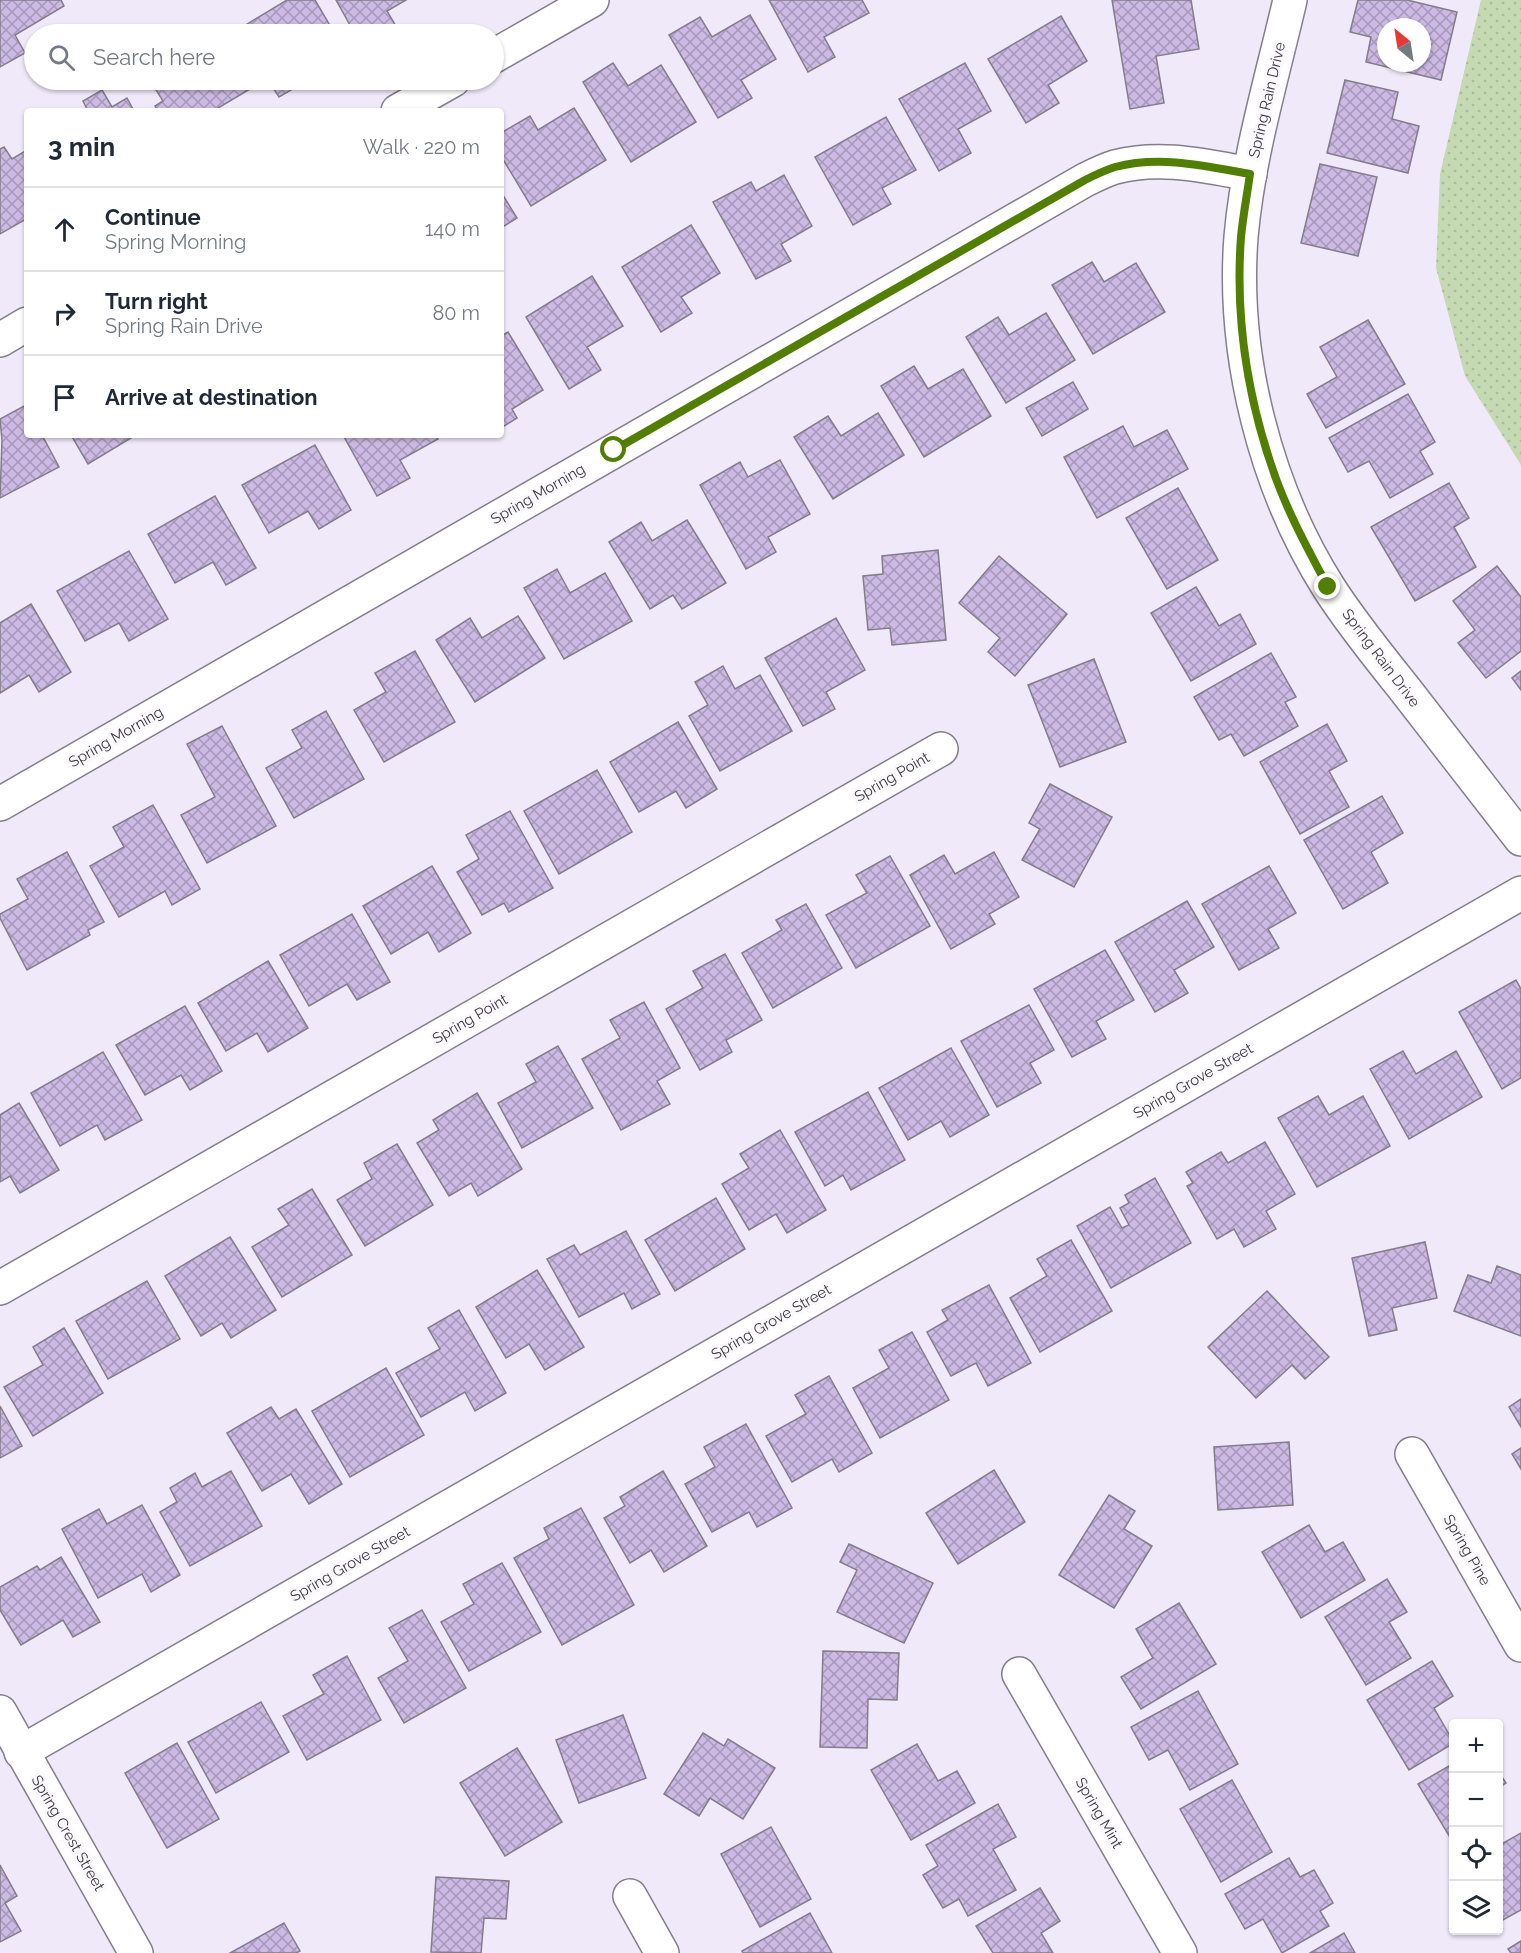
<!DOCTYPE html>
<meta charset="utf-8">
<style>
body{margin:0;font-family:Raleway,sans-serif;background:#f2f2f3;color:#1f2937}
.controls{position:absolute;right:18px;bottom:18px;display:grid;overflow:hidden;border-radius:6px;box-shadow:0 2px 4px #0004}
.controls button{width:54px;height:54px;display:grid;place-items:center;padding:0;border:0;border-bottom:2px solid #e0e1e3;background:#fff;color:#1f2937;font:30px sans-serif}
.compass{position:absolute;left:1377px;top:18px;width:54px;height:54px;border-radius:50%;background:#fff;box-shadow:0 2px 4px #0004;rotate:330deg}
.stop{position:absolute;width:18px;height:18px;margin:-14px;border:4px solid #527e04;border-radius:50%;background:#fff}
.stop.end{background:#527e04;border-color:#fff;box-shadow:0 2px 6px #0008}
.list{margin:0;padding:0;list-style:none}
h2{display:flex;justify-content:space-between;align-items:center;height:78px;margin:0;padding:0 24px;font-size:26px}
h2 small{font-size:20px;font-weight:400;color:#747a83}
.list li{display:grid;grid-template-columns:39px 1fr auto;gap:18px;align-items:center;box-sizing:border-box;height:84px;padding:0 24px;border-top:2px solid #e0e1e3}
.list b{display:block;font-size:22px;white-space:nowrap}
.list p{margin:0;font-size:20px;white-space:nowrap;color:#747a83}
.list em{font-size:20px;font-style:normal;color:#747a83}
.icon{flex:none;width:33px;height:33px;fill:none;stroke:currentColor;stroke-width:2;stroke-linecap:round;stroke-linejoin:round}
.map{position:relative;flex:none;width:1521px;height:1953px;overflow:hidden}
.search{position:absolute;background:#fff;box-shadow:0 2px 4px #0004;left:24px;top:24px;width:480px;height:66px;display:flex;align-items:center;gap:15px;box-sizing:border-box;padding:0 21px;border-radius:33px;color:#747a83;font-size:22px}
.panel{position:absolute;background:#fff;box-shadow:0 2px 4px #0004;left:24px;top:108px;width:480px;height:330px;border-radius:6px}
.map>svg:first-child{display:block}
</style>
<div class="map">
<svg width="1521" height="1953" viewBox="0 0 1521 1953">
<defs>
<pattern id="grass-dots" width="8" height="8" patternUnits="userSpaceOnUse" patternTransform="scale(1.5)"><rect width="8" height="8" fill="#c5d9b3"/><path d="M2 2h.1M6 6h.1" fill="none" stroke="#aabb9b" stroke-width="1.8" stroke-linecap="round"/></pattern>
<pattern id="building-cross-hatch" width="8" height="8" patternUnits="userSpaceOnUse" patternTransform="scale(1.5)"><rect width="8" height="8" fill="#ccbae4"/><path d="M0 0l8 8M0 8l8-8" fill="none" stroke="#a798ba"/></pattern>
</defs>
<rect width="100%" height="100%" fill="#f0e9f9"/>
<!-- grass -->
<path fill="url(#grass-dots)" d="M1481 0H1521V465L1465 376 1436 268 1440 174Z"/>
<!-- building -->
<g fill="url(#building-cross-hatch)" stroke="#827c8b" stroke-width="1.5" fill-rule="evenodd">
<path d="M0 0H61L64 6 15 35 25 53 0 67Z"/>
<path d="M287 0H315L335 34H242L239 29Z"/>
<path d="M336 0H406L387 11 397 28 385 34H355Z"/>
<path d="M769 0H862L869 13 824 37 835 57 808 72Z"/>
<path d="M1112 0H1191L1199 49 1156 56 1164 103 1130 109Z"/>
<path d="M1358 0H1407L1457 12 1441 80 1366 62 1371 37 1350 32ZM1386 27H1422V63H1386Z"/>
<path d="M750 15 776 59 741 80 752 98 718 118 669 35 700 17 712 37Z"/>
<path d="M1061 16 1087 61 1048 85 1059 103 1026 123 988 59Z"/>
<path d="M613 63 628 86 661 65 696 122 631 162 583 82Z"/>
<path d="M965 63 991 111 958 129 971 153 939 171 899 99Z"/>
<path d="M150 80H244L250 89 218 108 220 111H158L155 106 163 101Z"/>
<path d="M268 80H308L279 97Z"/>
<path d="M1345 80 1398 92 1392 119 1419 126 1408 173 1327 153Z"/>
<path d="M102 90 112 107 127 98 134 111H88L83 101Z"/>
<path d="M574 108 606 160 531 206 501 156V133L530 116 538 130Z"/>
<path d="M886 117 916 170 882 188 891 204 853 225 815 157Z"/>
<path d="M4 147 12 159 27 150V220L26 219 0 234V149Z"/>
<path d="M1320 164 1377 177 1358 256 1301 243Z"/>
<path d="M784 175 812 226 781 244 791 261 756 279 713 202 751 182 756 191Z"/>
<path d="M501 192 517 218 501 228Z"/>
<path d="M691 225 720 273 681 297 692 313 661 332 622 267Z"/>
<path d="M1092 262 1104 282 1136 263 1165 312 1093 354 1052 285Z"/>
<path d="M592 276 623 326 587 347 601 370 569 389 526 317Z"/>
<path d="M1046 313 1075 360 1006 403 966 337 998 317 1009 335Z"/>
<path d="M1368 320 1405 384 1326 428 1307 394 1337 377 1320 347Z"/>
<path d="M508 332 543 390 512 409 517 418 501 428V336Z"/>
<path d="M914 366 928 389 963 369 991 416 924 457 881 386Z"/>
<path d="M1073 382 1088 409 1042 436 1026 408Z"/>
<path d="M1408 394 1435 442 1420 451 1433 474 1390 498 1369 461 1348 472 1329 438Z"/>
<path d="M26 405 27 435H42L59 467 0 498 2 440 0 419Z"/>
<path d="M878 413 904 455 833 499 794 437 828 416 841 436Z"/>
<path d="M1123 426 1134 447 1167 430 1188 469 1097 518 1064 457Z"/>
<path d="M71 435H136L88 464Z"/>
<path d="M343 435H435L438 439 400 460 410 478 377 496Z"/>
<path d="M315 445 351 510 319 529 308 511 269 533 242 485Z"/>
<path d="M780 460 810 514 768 537 776 552 746 569 700 485 740 462 748 477Z"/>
<path d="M1449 483 1469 518 1454 527 1476 567 1415 601 1371 527Z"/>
<path d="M1178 488 1218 560 1167 589 1126 518Z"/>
<path d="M215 496 256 568 226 585 213 562 175 583 148 534Z"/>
<path d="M687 520 726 583 682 609 673 595 650 609 609 542 641 522 652 541Z"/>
<path d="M938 550 946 640 892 645 890 628 868 630 863 576 883 574 882 556Z"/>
<path d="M129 551 168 619 129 641 119 623 85 641 57 591Z"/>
<path d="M999 556 1067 614 1015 676 988 652 1000 638 959 603Z"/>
<path d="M1497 566 1521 597V651L1486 678 1458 643 1475 630 1453 601Z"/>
<path d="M557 569 570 593 605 573 632 621 564 659 524 588Z"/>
<path d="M1196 587 1219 626 1240 614 1256 644 1191 681 1151 613Z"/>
<path d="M31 604 71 672 39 692 29 675 0 693V623Z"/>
<path d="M518 616 545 658 475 702 436 640 470 618 482 638Z"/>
<path d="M836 618 865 670 826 692 835 709 803 726 765 658Z"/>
<path d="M415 651 455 722 384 762 354 710 386 692 375 673Z"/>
<path d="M1271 653 1296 697 1285 702 1298 726 1244 756 1231 734 1219 740 1194 697Z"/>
<path d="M1094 659 1126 742 1060 767 1028 685Z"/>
<path d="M723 666 735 689 760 675 792 731 720 771 689 716 708 705 695 682Z"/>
<path d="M1521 671V690L1512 678Z"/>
<path d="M326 711 364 779 294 818 266 768 302 748 292 730Z"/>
<path d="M678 722 717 789 686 808 676 791 639 812 610 762Z"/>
<path d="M1327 724 1347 761 1329 771 1349 807 1300 834 1260 762Z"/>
<path d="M222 726 276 826 207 863 181 815 215 797 187 744Z"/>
<path d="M597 770 632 832 559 874 524 811Z"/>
<path d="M1050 784 1112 817 1074 887 1022 860 1040 829 1029 823Z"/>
<path d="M1382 796 1403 833 1371 852 1388 883 1343 909 1304 840Z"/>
<path d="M153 805 200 889 172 905 165 891 119 917 90 866 124 847 113 827Z"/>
<path d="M510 811 553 888 509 912 504 903 482 915 457 872 479 859 466 835Z"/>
<path d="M67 852 104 922 88 930 90 935 27 970 0 918V914L28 899 17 879Z"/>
<path d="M994 852 1019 897 989 914 995 924 951 949 910 875 944 855 955 874Z"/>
<path d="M890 856 930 926 856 968 826 915 867 893 856 875Z"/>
<path d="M432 866 471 933 439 952 428 932 391 954 363 906Z"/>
<path d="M1269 866 1296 913 1268 929 1279 948 1239 970 1202 904Z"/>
<path d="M1187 901 1214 947 1174 970 1188 993 1155 1012 1115 942Z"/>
<path d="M806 904 842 968 773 1008 742 953 782 930 776 920Z"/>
<path d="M352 914 390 982 357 1000 347 984 309 1006 280 955Z"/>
<path d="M1105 950 1134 1000 1096 1021 1106 1039 1072 1057 1034 989Z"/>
<path d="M725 954 762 1020 726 1040 732 1052 700 1070 666 1009 703 988 693 971Z"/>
<path d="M268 961 308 1028 268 1052 257 1033 226 1051 198 1003Z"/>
<path d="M1516 980 1521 989V1078L1502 1089 1459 1012Z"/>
<path d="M644 1002 680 1068 657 1081 670 1104 621 1130 582 1059 620 1038 610 1020Z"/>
<path d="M1029 1005 1054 1050 1030 1063 1041 1083 997 1107 961 1041Z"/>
<path d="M185 1006 222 1071 190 1090 181 1075 145 1095 116 1045Z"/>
<path d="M558 1046 593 1108 522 1148 498 1103 536 1082 526 1064Z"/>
<path d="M951 1048 989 1115 950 1137 941 1121 908 1140 879 1088Z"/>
<path d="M1403 1051 1416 1074 1456 1051 1482 1097 1409 1139 1370 1069Z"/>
<path d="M103 1052 142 1120 105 1140 97 1125 60 1146 31 1093Z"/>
<path d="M868 1092 905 1160 851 1190 843 1175 825 1186 795 1132Z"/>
<path d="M477 1093 522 1169 478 1196 471 1183 449 1196 417 1143 439 1130 433 1120Z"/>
<path d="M1318 1096 1329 1115 1363 1096 1390 1146 1317 1187 1278 1118Z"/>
<path d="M19 1103 59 1170 20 1193 10 1176 0 1182V1115Z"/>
<path d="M780 1130 826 1210 787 1233 776 1214 749 1230 722 1184 749 1168 740 1154Z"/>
<path d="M1265 1142 1295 1194 1266 1211 1276 1229 1244 1247 1234 1229 1217 1239 1187 1186 1193 1183 1186 1172 1221 1152 1228 1163Z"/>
<path d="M397 1144 433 1205 365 1246 337 1200 372 1179 364 1163Z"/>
<path d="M1155 1178 1191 1243 1111 1288 1077 1226 1110 1207 1122 1228 1129 1225 1120 1208 1129 1203 1125 1195Z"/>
<path d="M312 1189 352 1255 282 1297 252 1247 289 1225 278 1209Z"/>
<path d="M716 1198 745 1249 675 1291 645 1240Z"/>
<path d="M626 1231 660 1294 632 1309 624 1293 579 1317 547 1259 574 1245 580 1255Z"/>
<path d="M230 1237 276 1310 231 1338 222 1323 201 1336 165 1276Z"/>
<path d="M1071 1240 1112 1311 1040 1352 1010 1298 1047 1276 1037 1259Z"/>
<path d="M1425 1242 1437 1298 1392 1308 1397 1330 1369 1336 1352 1258Z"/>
<path d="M1497 1266 1521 1275V1336L1454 1311 1468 1275 1491 1283Z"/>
<path d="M537 1270 584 1347 545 1370 529 1344 506 1358 476 1307Z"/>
<path d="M147 1281 180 1339 108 1379 76 1321Z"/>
<path d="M989 1285 1031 1363 988 1386 976 1363 951 1376 927 1332 948 1320 942 1310Z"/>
<path d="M1267 1291 1329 1357 1305 1379 1292 1365 1256 1398 1208 1347Z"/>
<path d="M459 1310 506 1393 475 1411 465 1392 421 1417 396 1373 440 1349 428 1328Z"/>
<path d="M64 1328 103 1393 33 1436 4 1387 43 1365 33 1347Z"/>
<path d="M912 1332 949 1400 880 1438 853 1388 889 1368 879 1350Z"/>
<path d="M386 1368 424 1435 350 1477 312 1411Z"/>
<path d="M829 1376 872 1453 839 1472 832 1459 792 1482 766 1436 806 1414 795 1395Z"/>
<path d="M1521 1399V1427L1509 1407Z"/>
<path d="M0 1406 22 1446 0 1458Z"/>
<path d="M271 1407 279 1419 296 1409 342 1484 309 1504 291 1474 262 1491 227 1433Z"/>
<path d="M746 1424 792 1508 757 1527 749 1512 712 1532 685 1484 715 1467 704 1447Z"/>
<path d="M1289 1442 1293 1505 1218 1510 1214 1447Z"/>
<path d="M1521 1448V1469L1512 1454Z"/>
<path d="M994 1470 1025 1522 958 1564 926 1513Z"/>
<path d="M231 1471 262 1526 190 1566 160 1512 177 1502 170 1488 195 1473 202 1487Z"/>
<path d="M663 1471 707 1546 664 1572 651 1550 630 1563 604 1518 625 1506 620 1497Z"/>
<path d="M1109 1495 1135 1511 1124 1529 1152 1546 1114 1608 1059 1575Z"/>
<path d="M142 1505 180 1575 151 1592 142 1574 98 1598 62 1529 99 1509 107 1524Z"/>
<path d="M581 1508 634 1605 562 1645 514 1558 549 1539 544 1528Z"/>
<path d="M1309 1525 1325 1552 1343 1542 1365 1580 1301 1618 1262 1552Z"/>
<path d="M849 1544 933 1583 904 1643 837 1612 857 1570 840 1562Z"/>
<path d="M61 1557 100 1622 73 1637 63 1620 21 1645 0 1610V1587L37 1566 40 1570Z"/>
<path d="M502 1563 541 1632 469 1671 441 1622 474 1604 463 1584Z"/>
<path d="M1387 1579 1407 1612 1389 1622 1411 1658 1366 1685 1325 1617Z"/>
<path d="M1179 1603 1216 1664 1141 1709 1121 1677 1153 1658 1136 1629Z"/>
<path d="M422 1610 466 1688 404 1723 378 1678 408 1661 389 1628Z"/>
<path d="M823 1651 899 1653 897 1700 868 1699 867 1748 820 1747Z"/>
<path d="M347 1656 381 1720 307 1760 283 1716 324 1694 313 1675Z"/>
<path d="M1432 1661 1453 1696 1434 1708 1454 1743 1409 1770 1367 1700Z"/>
<path d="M1198 1691 1238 1764 1190 1790 1168 1750 1149 1760 1131 1727Z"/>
<path d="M261 1702 289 1752 216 1793 188 1742Z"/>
<path d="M623 1715 646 1778 579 1803 556 1740Z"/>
<path d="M703 1733 724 1746 728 1739 775 1768 743 1819 710 1798 699 1816 664 1794Z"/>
<path d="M177 1743 219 1819 167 1848 125 1773Z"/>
<path d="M917 1744 938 1781 957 1771 975 1803 911 1840 871 1770Z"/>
<path d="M517 1748 562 1822 505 1856 460 1783Z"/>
<path d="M1454 1763V1844L1418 1784Z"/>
<path d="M1498 1771 1506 1783 1498 1788Z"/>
<path d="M1232 1780 1272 1852 1221 1882 1180 1809Z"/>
<path d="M998 1804 1016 1837 993 1849 1016 1890 968 1916 959 1899 943 1908 923 1875 938 1866 926 1845Z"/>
<path d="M771 1827 811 1899 760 1927 721 1854Z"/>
<path d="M1521 1833V1910L1501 1921 1498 1916V1846Z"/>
<path d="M1289 1858 1300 1877 1314 1870 1333 1903 1320 1911 1329 1926 1282 1953 1263 1919 1245 1929 1225 1894Z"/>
<path d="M0 1865 17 1896 5 1903 21 1931 0 1942Z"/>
<path d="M436 1877 509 1881 506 1919 484 1918 481 1953 431 1952Z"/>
<path d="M1040 1888 1060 1921 1041 1933 1053 1953H993L976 1926Z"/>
<path d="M810 1913 832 1953H743L742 1951Z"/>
<path d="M284 1923 300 1951 296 1953H230Z"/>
<path d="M1344 1933 1355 1953H1310Z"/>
<path d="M1521 1941V1953H1511L1508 1949Z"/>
</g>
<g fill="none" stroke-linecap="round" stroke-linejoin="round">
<defs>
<g id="street">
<path d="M1290 0C1272 78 1248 157 1241 237 1232 355 1265 487 1329 588 1352 624 1380 658 1407 692 1445 741 1483 790 1521 839"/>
<path d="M494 56 592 0"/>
<path d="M398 111 453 80"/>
<path d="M0 340 27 324"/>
<path d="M0 804 1085 180C1095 175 1105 170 1115 167 1160 155 1205 166 1250 174"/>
<path d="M0 1288 941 749"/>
<path d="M1412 1454 1521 1645"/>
<path d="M1019 1674 1180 1953"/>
<path d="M0 1712 136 1953"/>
<path d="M21 1752 1521 893"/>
<path d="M630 1896 662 1953"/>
</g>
</defs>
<!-- street casing -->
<use href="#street" stroke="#847e8c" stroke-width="36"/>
<!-- street -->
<use href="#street" stroke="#fff" stroke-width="33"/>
</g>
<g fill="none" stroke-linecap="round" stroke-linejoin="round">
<!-- route -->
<path stroke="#527e04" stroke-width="8" d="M614 450 1085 180C1095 175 1105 170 1115 167 1160 155 1206 166 1250 174 1247 195 1243 216 1241 237 1235 318 1248 400 1275 476 1289 515 1309 551 1328 587"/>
</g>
<g text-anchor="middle" stroke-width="6" stroke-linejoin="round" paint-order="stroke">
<!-- street labels -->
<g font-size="15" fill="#3c3a40" stroke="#fbf9fd">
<text transform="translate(1267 100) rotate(-77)" y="5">Spring Rain Drive</text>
<text transform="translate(538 494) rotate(-30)" y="5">Spring Morning</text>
<text transform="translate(1381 658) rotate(53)" y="5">Spring Rain Drive</text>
<text transform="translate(116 737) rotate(-30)" y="5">Spring Morning</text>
<text transform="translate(892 777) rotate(-30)" y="5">Spring Point</text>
<text transform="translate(470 1019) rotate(-30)" y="5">Spring Point</text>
<text transform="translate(1193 1081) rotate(-30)" y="5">Spring Grove Street</text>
<text transform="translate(771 1322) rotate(-30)" y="5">Spring Grove Street</text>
<text transform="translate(1467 1550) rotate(60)" y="5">Spring Pine</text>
<text transform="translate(350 1564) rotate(-30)" y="5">Spring Grove Street</text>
<text transform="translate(1099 1813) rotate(60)" y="5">Spring Mint</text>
<text transform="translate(68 1833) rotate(60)" y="5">Spring Crest Street</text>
</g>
</g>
</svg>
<div class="controls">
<button>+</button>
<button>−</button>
<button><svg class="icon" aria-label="locate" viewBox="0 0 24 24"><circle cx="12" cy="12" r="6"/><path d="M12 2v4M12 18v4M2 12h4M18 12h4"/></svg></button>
<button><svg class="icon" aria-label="layers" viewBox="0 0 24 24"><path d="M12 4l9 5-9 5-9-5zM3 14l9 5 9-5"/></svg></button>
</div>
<svg class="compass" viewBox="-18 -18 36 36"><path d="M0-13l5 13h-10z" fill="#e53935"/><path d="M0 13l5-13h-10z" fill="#747a83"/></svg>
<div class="stop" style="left:614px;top:450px"></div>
<div class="stop end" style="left:1328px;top:587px"></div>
<div class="search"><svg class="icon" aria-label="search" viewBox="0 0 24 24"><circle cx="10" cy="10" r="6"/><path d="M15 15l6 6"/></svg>Search here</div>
<section class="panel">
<h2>3 min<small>Walk · 220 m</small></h2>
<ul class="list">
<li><svg class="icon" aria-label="ahead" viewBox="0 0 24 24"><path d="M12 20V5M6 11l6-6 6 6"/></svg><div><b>Continue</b><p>Spring Morning</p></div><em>140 m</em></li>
<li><svg class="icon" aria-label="right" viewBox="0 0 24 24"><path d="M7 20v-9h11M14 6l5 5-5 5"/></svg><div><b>Turn right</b><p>Spring Rain Drive</p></div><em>80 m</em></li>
<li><svg class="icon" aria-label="arrive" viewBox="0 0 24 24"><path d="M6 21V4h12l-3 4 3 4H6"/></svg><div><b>Arrive at destination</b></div></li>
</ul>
</section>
</div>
